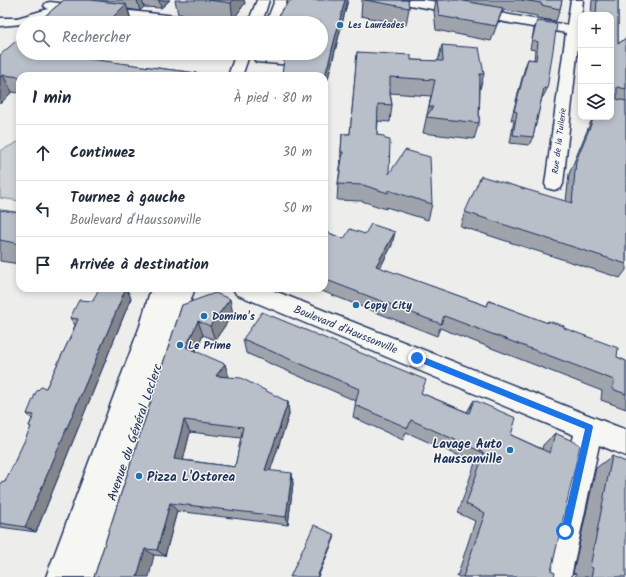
<!DOCTYPE html>
<html lang="fr">
<meta charset="utf-8">
<style>
body{margin:0;font-family:Kalam,sans-serif;background:#f6f6f7;color:#1f2937}
.controls{position:absolute;right:12px;top:12px;display:grid;overflow:hidden;border-radius:8px;box-shadow:0 2px 6px #0003}
.controls button{width:36px;height:36px;display:grid;place-items:center;padding:0;border:0;border-bottom:1px solid #e0e1e3;background:#fff;color:#1f2937;font:20px sans-serif}
.stop{position:absolute;width:12px;height:12px;margin:-9px;border:3px solid #1a73e8;border-radius:50%;background:#fff}
.stop.end{background:#1a73e8;border-color:#fff;box-shadow:0 1px 4px #0008}
.list{margin:0;padding:0;list-style:none}
h2{display:flex;justify-content:space-between;align-items:center;height:52px;margin:0;padding:0 16px;font-size:17px}
h2 small{font-size:13px;font-weight:400;color:#747a83}
.list li{display:grid;grid-template-columns:26px 1fr auto;gap:12px;align-items:center;box-sizing:border-box;height:56px;padding:0 16px;border-top:1px solid #e0e1e3}
.list b{display:block;font-size:15px;white-space:nowrap}
.list p{margin:0;font-size:13px;white-space:nowrap;color:#747a83}
.list em{font-size:13px;font-style:normal;color:#747a83}
.icon{flex:none;width:22px;height:22px;fill:none;stroke:currentColor;stroke-width:2;stroke-linecap:round;stroke-linejoin:round}
.map{position:relative;flex:none;width:626px;height:577px;overflow:hidden}
.search{position:absolute;background:#fff;box-shadow:0 2px 6px #0003;left:16px;top:16px;width:312px;height:44px;display:flex;align-items:center;gap:10px;box-sizing:border-box;padding:0 14px;border-radius:22px;color:#747a83;font-size:15px}
.panel{position:absolute;background:#fff;box-shadow:0 2px 6px #0003;left:16px;top:72px;width:312px;height:220px;border-radius:12px}
.map>svg:first-child{display:block}
</style>
<div class="map">
<svg width="626" height="577" viewBox="0 0 626 577">
<rect width="100%" height="100%" fill="#edeeec"/>
<filter id="ink" filterUnits="userSpaceOnUse"><feTurbulence type="fractalNoise" baseFrequency=".025" numOctaves="2"/><feDisplacementMap in="SourceGraphic" scale="8" xChannelSelector="R" yChannelSelector="G"/><feConvolveMatrix kernelMatrix="1 2 1 2 8 2 1 2 1" color-interpolation-filters="sRGB"/></filter>
<g filter="url(#ink)">
<!-- green -->
<path fill="#ced2d7" stroke="#74809a" d="M20 141V201L0 198V151Z"/>
<g fill="none" stroke-linecap="round" stroke-linejoin="round">
<defs>
<g id="minor">
<path d="M257 0H269L262 23H248Z"/>
<path d="M275 0H287L280 23H266Z"/>
<path d="M398 0H425L567 25 571 0H583L563 184 561 188 554 190 547 188 545 184 566 33 404 4 400 3Z"/>
<path d="M50 2 202 19 207 20 209 23H167L68 12 28 23H23V24L0 26V18H17L48 9 44 6 46 3Z"/>
<path d="M236 53H250L242 76H228Z"/>
<path d="M261 55 297 58 299 61 297 64 292 65 256 62 254 59 256 56Z"/>
<path d="M151 288H195L164 376 101 577H46L140 326Z"/>
<path d="M233 288H267L626 430V456L599 445 571 577H539L574 435 236 294Z"/>
</g>
</defs>
<!-- minor casing -->
<use href="#minor" stroke="#1b2f5e" stroke-width="3"/>
<!-- minor -->
<use href="#minor" fill="#f6f6f2" fill-rule="evenodd"/>
</g>
<!-- wall -->
<g fill="#9fa4ac" stroke="#1b2f5e" fill-rule="evenodd">
<path d="M64 0H170L161 8 144 7 140 11 128 9 131 20 129 23H37Z"/>
<path d="M175 0H244L245 3 233 20 178 14Z"/>
<path d="M348 0 324 94V76H282V74L321 53Z"/>
<path d="M362 0H408L409 8 406 25 361 16Z"/>
<path d="M434 0H562L560 9 556 21 536 18 537 16 503 10V12H502L498 22 491 41 436 30 434 11 436 0Z"/>
<path d="M592 0H618V44L626 38V270L620 278 460 226 465 212 566 202 569 174 589 126 593 117H611V15H591Z"/>
<path d="M537 21 547 89 543 97H542L533 137 529 145 510 143 514 120H511L525 67 528 59 534 60 535 50 530 49 534 29Z"/>
<path d="M442 45 484 74 480 89 479 123 474 139 423 133 431 96 390 93 392 105 390 122 378 121 377 135 389 174 432 204 428 220 386 207V209L362 201 337 200 338 184 340 168 342 134H350L357 52 411 60 438 61Z"/>
<path d="M23 53H101L94 60 204 74V76H20V93L12 92 0 104V55Z"/>
<path d="M0 210 20 213V264L0 261Z"/>
<path d="M324 231 344 239 392 245 380 268 487 306 489 301 547 323 548 321 617 357 626 361V409L601 400 602 391 440 328 437 336 314 288H324Z"/>
<path d="M126 288 131 298 36 532 0 527V485L5 482 31 428 29 426 32 419 27 414 46 388 71 336 75 325 70 318 93 301Z"/>
<path d="M182 305 233 314 215 340 203 335 196 351 228 377 288 402 289 415 270 471 293 483 288 525 177 511 165 556 154 555 94 577ZM190 432 241 438 235 467 183 460Z"/>
<path d="M243 339 421 393 467 412 474 400 511 435 542 449 543 445 555 433 551 571 554 577H457L475 521 458 513 475 463 406 432 403 440 353 417 356 401 246 353Z"/>
<path d="M612 456 626 577H575L576 574 573 573 596 468Z"/>
</g>
<!-- shaded-wall -->
<g fill="#82868c" stroke="#1b2f5e">
<path d="M137 0H142L144 7 140 11Z"/>
<path d="M159 0H170L161 8Z"/>
<path d="M233 0H244L245 3 233 20 231 3Z"/>
<path d="M345 0H348L324 94V80Z"/>
<path d="M126 4 131 20 129 23H107Z"/>
<path d="M78 53H101L81 74 74 57Z"/>
<path d="M3 75 12 92 0 104V77Z"/>
<path d="M395 232 392 245 374 279 376 266Z"/>
<path d="M126 288 131 298 36 532 25 527Z"/>
<path d="M230 299 233 314 215 340 210 326Z"/>
<path d="M198 321 203 335 191 360 186 347Z"/>
<path d="M225 364 229 377 216 376Z"/>
<path d="M288 402 289 415 267 480 265 470Z"/>
<path d="M184 420 190 432 181 469 174 459Z"/>
<path d="M292 473 293 483 288 525 286 517Z"/>
<path d="M170 503 177 511 165 556 157 550Z"/>
<path d="M335 535 334 539 318 577H317Z"/>
<path d="M145 549 154 555 149 577H137Z"/>
</g>
<!-- building -->
<g fill="#b9bfc8" stroke="#1b2f5e" fill-rule="evenodd">
<path d="M64 0H90L126 4 107 23H37Z"/>
<path d="M208 0H233L231 3Z"/>
<path d="M291 0H345L324 80V76H300L301 74H282L285 53H321V23H276L281 11Z"/>
<path d="M365 0H408L409 8Z"/>
<path d="M437 0H458L503 8 496 26 439 16Z"/>
<path d="M522 0H562L560 9 541 5V3Z"/>
<path d="M597 0H618V44L626 38V89L617 87V99L626 101V264L465 212 481 176 572 203 576 161 594 117H611V97L612 80H611V15H596Z"/>
<path d="M537 21 557 24 547 89 544 88 533 137 513 135 517 112 514 111 528 59 536 60 538 42 532 40Z"/>
<path d="M23 35V53H78L74 57 204 74 203 76H20V77L3 75 0 77V55Z"/>
<path d="M442 45 479 48 484 74H480L479 123 426 117 433 107H429L435 80 390 77V94L392 105 378 104 377 135 384 136 385 139 390 140 389 174 405 150 430 157 432 204 388 190V193L363 185 338 184 343 152H341L342 134H350L357 52 411 55V60L443 61Z"/>
<path d="M0 210 20 213V244L0 240Z"/>
<path d="M371 224 395 232 376 266 487 306 489 301 548 323V321L564 326V328L618 348 617 357 626 361V394L612 389 614 380 444 316 441 324 324 279V231L344 239 350 229 365 234Z"/>
<path d="M99 288H126L25 527 0 523V485L2 481 5 482 31 427 29 426 34 415 27 414 36 392 41 387 46 388 71 336 78 319 70 318 79 300 93 301Z"/>
<path d="M215 293 230 299 210 326 198 321 186 347 225 364 216 376 241 378 288 402 265 470 292 473 286 517 170 503 157 550 145 549 137 577H94L182 305ZM184 420 243 427 235 467 174 459Z"/>
<path d="M262 312 426 380 421 393 469 413 474 400 516 418 511 435 550 453 555 433 579 444 580 446 551 571 555 573 554 577H463L485 513 466 504 484 453 411 420 408 428 355 405 359 389 243 339Z"/>
<path d="M612 456 626 462V577H591L593 568 590 567Z"/>
<path d="M314 525 335 535 317 577H290Z"/>
</g>
</g>
<!-- route -->
<path fill="#1a73e8" d="M414 355H419L592 425 593 427 569 534 565 535 562 534 561 531 585 429 414 360Z"/>
<!-- markers -->
<g fill="#1f6fb2" stroke="#f6f6f2" stroke-width="1.5">
<circle cx="340" cy="25" r="4"/>
<circle cx="356" cy="305" r="4"/>
<circle cx="204" cy="316" r="4"/>
<circle cx="180" cy="345" r="4"/>
<circle cx="510" cy="450" r="4"/>
<circle cx="139" cy="476" r="4"/>
</g>
<g text-anchor="middle" stroke-width="3" stroke-linejoin="round" paint-order="stroke">
<!-- far-poi labels -->
<g font-size="9" font-weight="bold" fill="#1b2f5e" stroke="#f6f6f2" text-anchor="start">
<text x="348" y="28">Les Lauréades</text>
</g>
<!-- far-street labels -->
<g font-size="9" fill="#1b2f5e" stroke="#f6f6f2">
<text transform="translate(559 141) rotate(-83)" y="3">Rue de la Tuilerie</text>
</g>
<!-- poi labels -->
<g font-size="11" font-weight="bold" fill="#1b2f5e" stroke="#f6f6f2" text-anchor="start">
<text x="364" y="309">Copy City</text>
<text x="212" y="320">Domino's</text>
<text x="188" y="349">Le Prime</text>
</g>
<!-- street labels -->
<g font-size="11" fill="#1b2f5e" stroke="#f6f6f2">
<text transform="translate(346 329) rotate(22)" y="4">Boulevard d'Haussonville</text>
</g>
<!-- near-street labels -->
<g font-size="13" fill="#1b2f5e" stroke="#f6f6f2">
<text transform="translate(134 432) rotate(-71)" y="5">Avenue du Général Leclerc</text>
</g>
<!-- near-poi labels -->
<g font-size="13" font-weight="bold" fill="#1b2f5e" stroke="#f6f6f2" text-anchor="end">
<text x="502" y="448">Lavage Auto<tspan x="502" dy="15">Haussonville</tspan></text>
<text x="147" y="481" text-anchor="start">Pizza L'Ostorea</text>
</g>
</g>
</svg>
<div class="controls">
<button>+</button>
<button>−</button>
<button><svg class="icon" aria-label="layers" viewBox="0 0 24 24"><path d="M12 4l9 5-9 5-9-5zM3 14l9 5 9-5"/></svg></button>
</div>
<div class="stop" style="left:565px;top:531px"></div>
<div class="stop end" style="left:417px;top:358px"></div>
<div class="search"><svg class="icon" aria-label="search" viewBox="0 0 24 24"><circle cx="10" cy="10" r="6"/><path d="M15 15l6 6"/></svg>Rechercher</div>
<section class="panel">
<h2>1 min<small>À pied · 80 m</small></h2>
<ul class="list">
<li><svg class="icon" aria-label="ahead" viewBox="0 0 24 24"><path d="M12 20V5M6 11l6-6 6 6"/></svg><div><b>Continuez</b></div><em>30 m</em></li>
<li><svg class="icon" aria-label="left" viewBox="0 0 24 24"><path d="M17 20v-9H6M10 6l-5 5 5 5"/></svg><div><b>Tournez à gauche</b><p>Boulevard d'Haussonville</p></div><em>50 m</em></li>
<li><svg class="icon" aria-label="arrive" viewBox="0 0 24 24"><path d="M6 21V4h12l-3 4 3 4H6"/></svg><div><b>Arrivée à destination</b></div></li>
</ul>
</section>
</div>
